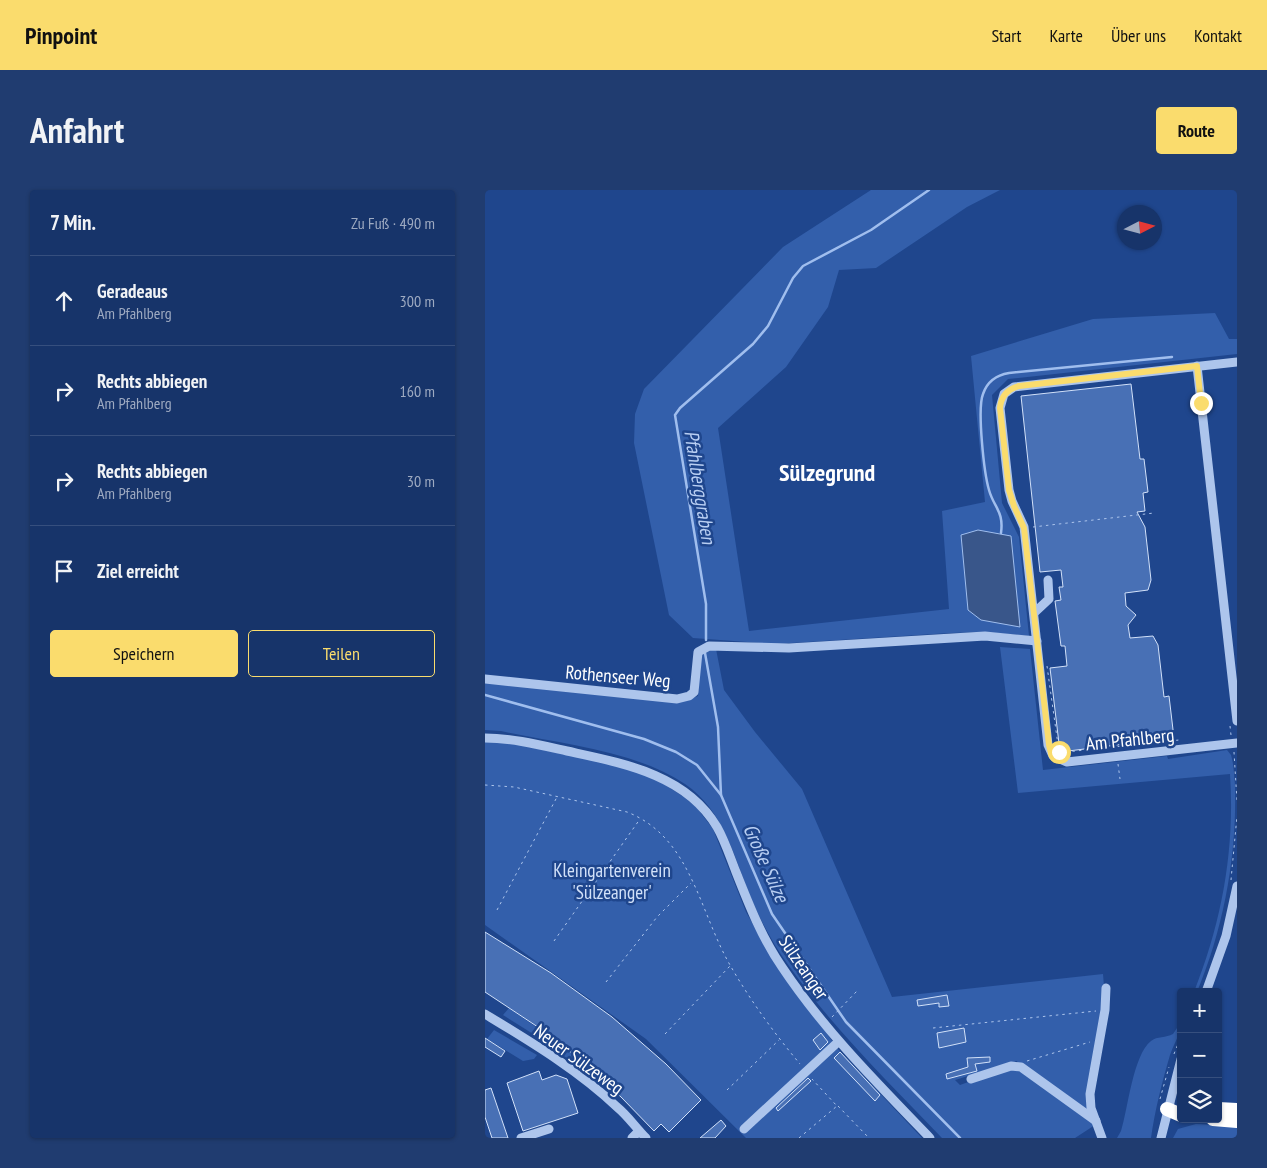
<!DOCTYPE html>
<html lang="de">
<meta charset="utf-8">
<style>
body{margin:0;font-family:"PT Sans Narrow",sans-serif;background:#203c70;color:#f1f3f6}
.controls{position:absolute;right:15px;bottom:15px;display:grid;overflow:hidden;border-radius:5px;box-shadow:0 1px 4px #0004}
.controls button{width:45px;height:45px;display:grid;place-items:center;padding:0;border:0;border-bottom:1px solid #364f7e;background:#17346a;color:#f1f3f6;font:25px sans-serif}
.compass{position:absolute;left:632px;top:15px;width:45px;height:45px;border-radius:50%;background:#17346a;box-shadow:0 1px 4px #0004;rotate:84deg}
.stop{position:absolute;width:15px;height:15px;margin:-11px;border:4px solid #fadc6d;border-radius:50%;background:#fff}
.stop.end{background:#fadc6d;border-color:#fff;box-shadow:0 1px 5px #0008}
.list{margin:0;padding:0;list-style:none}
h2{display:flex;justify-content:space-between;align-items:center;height:65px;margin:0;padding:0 20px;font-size:21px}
h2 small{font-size:16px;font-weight:400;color:#9eaac1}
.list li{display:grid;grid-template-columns:32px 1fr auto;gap:15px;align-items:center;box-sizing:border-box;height:90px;padding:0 20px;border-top:1px solid #364f7e}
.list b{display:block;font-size:19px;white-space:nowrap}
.list p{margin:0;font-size:16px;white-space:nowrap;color:#9eaac1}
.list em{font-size:16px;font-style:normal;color:#9eaac1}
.actions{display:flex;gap:10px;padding:15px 20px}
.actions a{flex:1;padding:11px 0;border:1px solid #fadc6d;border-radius:5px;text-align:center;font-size:18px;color:#fadc6d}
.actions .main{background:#fadc6d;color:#111}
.icon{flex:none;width:28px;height:28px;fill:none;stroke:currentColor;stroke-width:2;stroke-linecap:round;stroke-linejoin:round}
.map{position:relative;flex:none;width:752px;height:948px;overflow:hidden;border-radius:5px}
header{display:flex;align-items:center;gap:30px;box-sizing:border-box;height:70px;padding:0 25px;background:#fadc6d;color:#111}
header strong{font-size:24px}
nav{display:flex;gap:28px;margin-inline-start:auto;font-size:18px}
.intro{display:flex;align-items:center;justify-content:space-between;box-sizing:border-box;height:120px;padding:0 30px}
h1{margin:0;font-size:35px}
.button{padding:12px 22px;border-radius:5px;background:#fadc6d;color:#111;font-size:18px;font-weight:700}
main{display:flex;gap:30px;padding:0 30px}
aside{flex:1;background:#17346a;border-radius:5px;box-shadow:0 1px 4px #0004}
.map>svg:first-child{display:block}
</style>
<header>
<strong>Pinpoint</strong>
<nav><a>Start</a><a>Karte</a><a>Über uns</a><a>Kontakt</a></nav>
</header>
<div class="intro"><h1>Anfahrt</h1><a class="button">Route</a></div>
<main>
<aside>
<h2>7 Min.<small>Zu Fuß · 490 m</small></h2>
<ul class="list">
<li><svg class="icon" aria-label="ahead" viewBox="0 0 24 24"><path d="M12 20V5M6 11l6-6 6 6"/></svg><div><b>Geradeaus</b><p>Am Pfahlberg</p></div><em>300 m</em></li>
<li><svg class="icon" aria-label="right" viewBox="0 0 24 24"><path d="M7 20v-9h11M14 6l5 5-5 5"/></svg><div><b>Rechts abbiegen</b><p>Am Pfahlberg</p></div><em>160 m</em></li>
<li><svg class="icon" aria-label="right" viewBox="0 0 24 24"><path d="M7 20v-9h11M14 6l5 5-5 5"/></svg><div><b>Rechts abbiegen</b><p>Am Pfahlberg</p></div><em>30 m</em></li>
<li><svg class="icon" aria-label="arrive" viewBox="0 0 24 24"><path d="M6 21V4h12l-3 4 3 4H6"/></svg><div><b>Ziel erreicht</b></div></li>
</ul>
<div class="actions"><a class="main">Speichern</a><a>Teilen</a></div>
</aside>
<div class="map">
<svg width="752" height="948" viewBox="0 0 752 948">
<rect width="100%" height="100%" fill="#1f468d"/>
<!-- green -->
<g fill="#335fab">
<path d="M386 0H515L482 17 391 78 354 80 343 117 301 177 233 238 264 441 464 419 457 321 500 312 486 166 608 129 730 123 744 149H752V164L523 189 507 205 517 313 534 347 544 446 500 442 465 443 291 454 208 448 184 425 149 253 150 224 159 199 298 57Z"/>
<path d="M515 457 545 459 558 580 682 566 683 569 742 560 746 565C749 575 749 585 750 595 752 666 739 737 712 802H709C737 731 750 660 745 584L533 603Z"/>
<path d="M231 459 239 500 270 542 317 599 407 807 618 784 620 808 604 921 533 874 532 871 470 890 475 895 522 878 537 880 610 935 590 948H457C404 893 348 838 304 776 290 757 278 735 268 713 250 671 240 621 200 594 149 560 75 554 16 541L0 540V492L200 511 213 506 215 466 221 460Z"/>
<path d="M0 551 30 554 136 576 171 589 199 607 212 618 228 639 261 722 286 766 353 859 437 948H261L161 849 0 735Z"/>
<path d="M24 818 70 850 72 852 69 857 18 825Z"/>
<path d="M696 832C696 844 689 853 685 865 677 892 670 920 666 948H632L636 941C643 919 648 865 666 851 672 846 681 848 688 844Z"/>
<path d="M9 840 52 865 49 869 38 871 2 849Z"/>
<path d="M77 855 133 905 129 906 111 889 72 861Z"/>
<path d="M711 934 752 936V948H688L693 939Z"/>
</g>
<!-- water -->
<path fill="#39568a" stroke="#a0beee" d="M493 340 526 346 535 437 496 430 483 420 476 345Z"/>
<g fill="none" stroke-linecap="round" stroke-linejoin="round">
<!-- stream -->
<g stroke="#a0beee" stroke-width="2.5">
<path d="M516 343C519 321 509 318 504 300 499 283 492 219 498 204 502 192 512 185 524 183L687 167"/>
<path d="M221 450V414L190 225 195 218 268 154 283 136 308 88 318 76 386 40 444 0"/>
<path d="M220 463 233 537 236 605"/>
<path d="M0 505 159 549 191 562 212 575 236 605 287 724 361 832 475 948"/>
</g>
</g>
<!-- building -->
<g fill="#4870b5" stroke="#d2e1f9">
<path d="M646 194 655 269H659L663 302 658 303 660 321 652 322 660 337 666 390 663 400 640 403 641 416 651 425 643 435 645 448 668 446 673 455 679 507 684 506 689 548 575 562 565 478 582 476 580 456H576L570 411 576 410 574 397H578L576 380 555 382 536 206Z"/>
<path d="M0 742 66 783 127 827 181 874 216 910 184 942 176 934 169 941 136 907 71 849 0 802Z"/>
<path d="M462 805 464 816 454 817V813L433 816 432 810Z"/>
<path d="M479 838 481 852 454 858 452 843Z"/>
<path d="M336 843 343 852 335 860 328 850Z"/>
<path d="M0 848 20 861 16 867 0 857Z"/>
<path d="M355 862 395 905 390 911 349 868Z"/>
<path d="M505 867V872L490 874 492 881 462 889 461 884 483 877 482 868Z"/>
<path d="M54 881 57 890 71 885 82 889 93 923 38 941 22 893Z"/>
<path d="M323 888 326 891 293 921 291 918Z"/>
<path d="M6 898 23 948H7L0 927V900Z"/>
<path d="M236 930 241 936 230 948H215Z"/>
</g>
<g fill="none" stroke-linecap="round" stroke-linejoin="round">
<!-- path -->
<g stroke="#adc5ec" stroke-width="1" stroke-dasharray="2.5 4" stroke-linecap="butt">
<path d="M548 337 669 323"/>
<path d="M562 476 573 555"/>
<path d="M745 536 746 545"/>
<path d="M581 562 694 550"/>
<path d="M749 562 752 611"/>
<path d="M633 574 635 589"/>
<path d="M0 595 29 597 142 622C206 647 214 721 245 775 265 810 289 843 315 874"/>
<path d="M746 690 752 626"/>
<path d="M12 720 72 607"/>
<path d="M69 751 155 629"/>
<path d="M121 792 172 727 206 693"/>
<path d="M347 827 372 801"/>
<path d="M448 838 611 821"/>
<path d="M180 844 245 776"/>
<path d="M689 864 696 846"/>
<path d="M542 871 605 852"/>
<path d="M242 900 294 850"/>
<path d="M675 909 684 877"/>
<path d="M353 916 384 948"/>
<path d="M314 948 352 916 327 889"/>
</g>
<!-- minor -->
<g stroke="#adc5ec" stroke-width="9">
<path d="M752 172 529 197 519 204 515 218 524 300 527 311 539 337 563 555 568 566 582 572 752 553"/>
<path d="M712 176 752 531"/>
<path d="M549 423 564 409 563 390"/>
<path d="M0 489 192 509 204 506 209 502 213 462 224 456 304 458 500 446 552 451"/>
<path d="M0 548C27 548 55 555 82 561 137 573 201 584 232 637 240 651 245 667 251 682 264 715 277 748 297 777 339 840 392 893 445 948"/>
<path d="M721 802 741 746 752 696"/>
<path d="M0 824C46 852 93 880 132 917 143 926 151 938 161 948"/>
<path d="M486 889 526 876 536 877 611 931"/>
<path d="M259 939 353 852"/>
<path d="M36 948 64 939"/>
<path d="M147 948 154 941"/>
<path d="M617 948 606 918 605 904 620 820 621 798"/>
<path d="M676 948 696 869"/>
</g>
<!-- highway -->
<g stroke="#fff" stroke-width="14">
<path d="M682 919 696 925"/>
<path d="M733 919 752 920"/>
<path d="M728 929 752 931"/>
</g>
</g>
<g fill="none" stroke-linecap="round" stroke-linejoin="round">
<!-- route -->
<path stroke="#fadc6d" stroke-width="6" d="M574 562 566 563 564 555 539 338 529 316 524 300 515 218C516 206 522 199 534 196L712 176 716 213"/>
</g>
<g text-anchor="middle" stroke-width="5" stroke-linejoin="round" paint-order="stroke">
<!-- street labels -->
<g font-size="19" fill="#fff" stroke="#1f468d">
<text transform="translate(133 486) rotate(5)" y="7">Rothenseer Weg</text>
<text transform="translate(645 549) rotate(-6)" y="7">Am Pfahlberg</text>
<text transform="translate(319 777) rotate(56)" y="7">Sülzeanger</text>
<text transform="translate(94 869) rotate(36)" y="7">Neuer Sülzeweg</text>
</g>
<!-- park labels -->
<g font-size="19" fill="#d2e1f9" stroke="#1f468d">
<text x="127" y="687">Kleingartenverein<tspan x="127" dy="22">'Sülzeanger'</tspan></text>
</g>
<!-- water labels -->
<g font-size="20" font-style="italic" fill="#b9cff3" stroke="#1f468d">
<text transform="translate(215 297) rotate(81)" y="7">Pfahlberggraben</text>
<text transform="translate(281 673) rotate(66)" y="7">Große Sülze</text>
</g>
<!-- district labels -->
<g font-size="24" font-weight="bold" fill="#fff" stroke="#1f468d">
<text x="342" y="291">Sülzegrund</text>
</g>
</g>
</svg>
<div class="controls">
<button>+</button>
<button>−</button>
<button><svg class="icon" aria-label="layers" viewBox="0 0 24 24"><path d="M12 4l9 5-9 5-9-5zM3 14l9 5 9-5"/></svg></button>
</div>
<svg class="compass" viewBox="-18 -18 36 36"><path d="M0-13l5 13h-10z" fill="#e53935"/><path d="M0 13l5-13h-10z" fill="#9eaac1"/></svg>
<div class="stop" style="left:574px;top:562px"></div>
<div class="stop end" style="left:716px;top:213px"></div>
</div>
</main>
